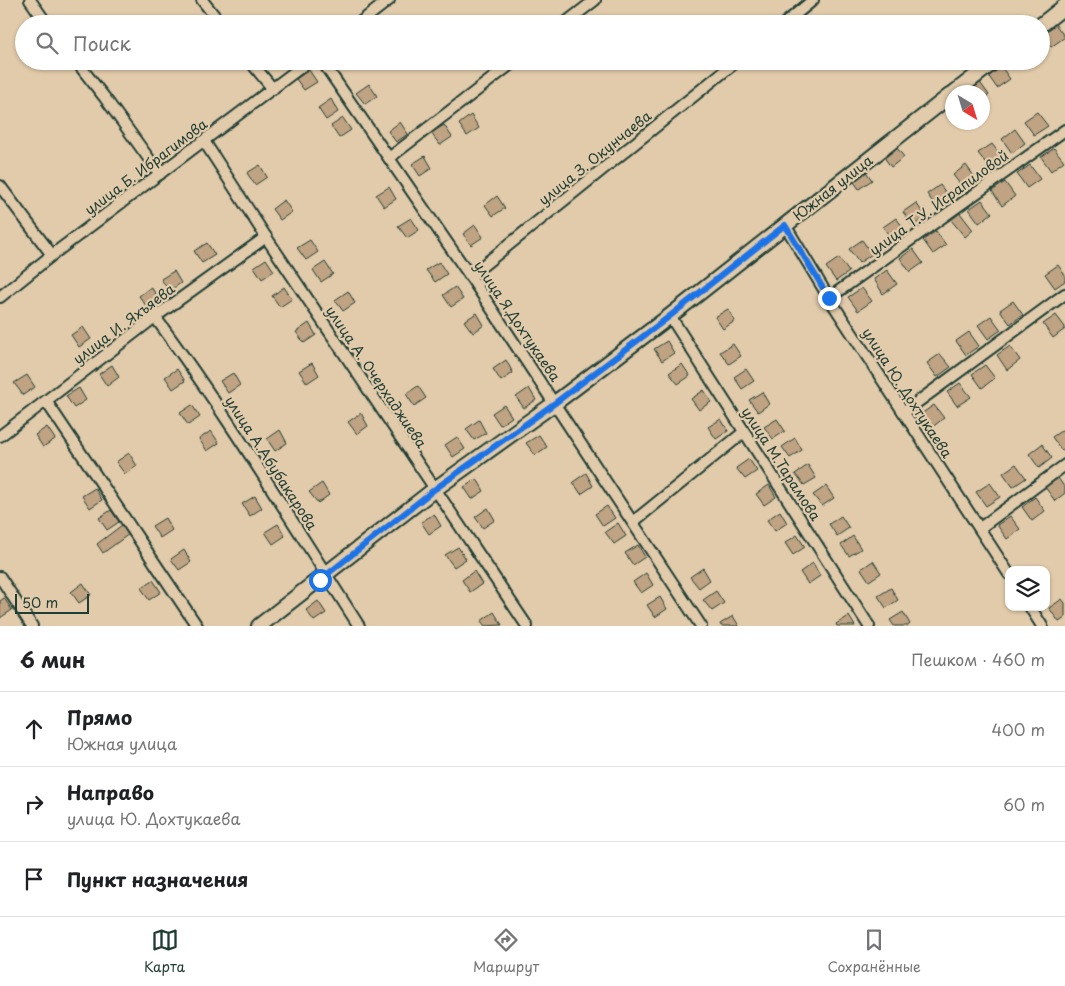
<!DOCTYPE html>
<html lang="ru">
<meta charset="utf-8">
<style>
body{margin:0;font-family:"Playpen Sans",sans-serif;background:#f6f6f6;color:#202124}
.controls{position:absolute;right:15px;bottom:15px;display:grid;overflow:hidden;border-radius:10px;box-shadow:0 1px 4px #0004}
.controls button{width:45px;height:45px;display:grid;place-items:center;padding:0;border:0;border-bottom:1px solid #e0e0e0;background:#fff;color:#202124;font:25px sans-serif}
.compass{position:absolute;left:945px;top:85px;width:45px;height:45px;border-radius:50%;background:#fff;box-shadow:0 1px 4px #0004;rotate:142deg}
.scale{position:absolute;left:15px;bottom:12px;width:74px;box-sizing:border-box;padding-left:5px;border:2px solid #1f3d34;border-top:0;font-size:14px;line-height:18px;white-space:nowrap;color:#1f3d34;-webkit-text-stroke:4px #e2cbab;paint-order:stroke}
.stop{position:absolute;width:15px;height:15px;margin:-11px;border:4px solid #1a73e8;border-radius:50%;background:#fff}
.stop.end{background:#1a73e8;border-color:#fff;box-shadow:0 1px 5px #0008}
.list{margin:0;padding:0;list-style:none}
h2{display:flex;justify-content:space-between;align-items:center;height:65px;margin:0;padding:0 20px;font-size:21px}
h2 small{font-size:16px;font-weight:400;color:#757577}
.list li{display:grid;grid-template-columns:32px 1fr auto;gap:15px;align-items:center;box-sizing:border-box;height:75px;padding:0 20px;border-top:1px solid #e0e0e0}
.list b{display:block;font-size:19px;white-space:nowrap}
.list p{margin:0;font-size:16px;white-space:nowrap;color:#757577}
.list em{font-size:16px;font-style:normal;color:#757577}
.icon{flex:none;width:28px;height:28px;fill:none;stroke:currentColor;stroke-width:2;stroke-linecap:round;stroke-linejoin:round}
.map{position:relative;flex:none;width:1065px;height:626px;overflow:hidden}
.search{position:absolute;background:#fff;box-shadow:0 1px 4px #0004;left:15px;right:15px;top:15px;height:55px;display:flex;align-items:center;gap:12px;box-sizing:border-box;padding:0 18px;border-radius:28px;color:#757577;font-size:19px}
.sheet{height:290px;background:#fff}
nav{display:flex;justify-content:space-around;align-items:center;box-sizing:border-box;height:70px;border-top:1px solid #e0e0e0;background:#fff;font-size:14px;color:#757577}
nav a{display:grid;justify-items:center;gap:2px}
nav .on{color:#1f3d34}
.map>svg:first-child{display:block}
</style>
<div class="map">
<svg width="1065" height="626" viewBox="0 0 1065 626">
<rect width="100%" height="100%" fill="#e2cbab"/>
<filter id="ink" filterUnits="userSpaceOnUse"><feTurbulence type="fractalNoise" baseFrequency=".02" numOctaves="2"/><feDisplacementMap in="SourceGraphic" scale="10" xChannelSelector="R" yChannelSelector="G"/><feConvolveMatrix kernelMatrix="1 2 1 2 8 2 1 2 1" color-interpolation-filters="sRGB"/></filter>
<g filter="url(#ink)">
<!-- building -->
<g fill="#c0a382" stroke="#1f3d34">
<path d="M1055 24 1065 37 1051 47 1041 33Z"/>
<path d="M346 61H362L351 69Z"/>
<path d="M1000 65 1010 79 997 88 987 74Z"/>
<path d="M309 70 317 82 304 90 296 79Z"/>
<path d="M979 81 989 95 982 99V92H967L966 90Z"/>
<path d="M369 84 377 96 365 104 356 93Z"/>
<path d="M331 99 338 112 326 120 318 108Z"/>
<path d="M1037 112 1048 126 1034 135 1024 121Z"/>
<path d="M471 115 479 128 467 136 459 124Z"/>
<path d="M343 118 351 130 339 138 331 126Z"/>
<path d="M400 122 408 134 396 142 388 131Z"/>
<path d="M444 125 452 137 440 145 431 133Z"/>
<path d="M1015 129 1025 143 1012 153 1002 139Z"/>
<path d="M894 144 904 157 891 167 881 153Z"/>
<path d="M992 144 1002 157 989 167 978 153Z"/>
<path d="M1054 148 1064 161 1051 171 1041 157Z"/>
<path d="M425 156 432 168 420 176 412 164Z"/>
<path d="M260 165 267 177 255 185 247 173Z"/>
<path d="M966 165 976 179 963 188 953 175Z"/>
<path d="M1030 165 1040 179 1027 188 1017 174Z"/>
<path d="M862 166 872 180 859 189 849 175Z"/>
<path d="M1005 182 1015 196 1002 206 992 191Z"/>
<path d="M940 185 950 198 937 208 927 194Z"/>
<path d="M389 187 396 199 384 207 376 195Z"/>
<path d="M497 196 505 208 493 216 485 205Z"/>
<path d="M284 200 292 212 280 220 272 209Z"/>
<path d="M982 200 992 213 979 223 969 209Z"/>
<path d="M916 203 926 217 913 226 903 212Z"/>
<path d="M960 213 973 230 965 237 951 220Z"/>
<path d="M411 218 419 230 407 238 398 226Z"/>
<path d="M896 218 906 231 893 241 883 227Z"/>
<path d="M475 225 483 237 471 245 463 234Z"/>
<path d="M936 231 946 245 933 254 923 240Z"/>
<path d="M310 240 318 252 306 260 297 248Z"/>
<path d="M862 240 872 254 859 263 849 249Z"/>
<path d="M207 243 215 255 202 263 194 251Z"/>
<path d="M913 249 923 263 910 272 900 258Z"/>
<path d="M839 258 849 272 836 281 826 267Z"/>
<path d="M266 259 274 271 262 279 254 267Z"/>
<path d="M325 262 333 274 321 282 313 270Z"/>
<path d="M439 262 447 274 435 282 426 270Z"/>
<path d="M1058 265 1065 275V281L1055 288 1045 274Z"/>
<path d="M887 270 897 284 883 294 874 279Z"/>
<path d="M174 271 181 283 169 291 161 279Z"/>
<path d="M151 287 159 299 147 307 139 296Z"/>
<path d="M284 287 292 299 280 307 272 296Z"/>
<path d="M455 287 463 299 451 307 443 295Z"/>
<path d="M862 288 872 301 858 311 848 297Z"/>
<path d="M348 291 355 303 343 311 335 300Z"/>
<path d="M1013 301 1023 315 1010 324 1000 310Z"/>
<path d="M728 309 735 321 723 329 715 317Z"/>
<path d="M477 313 484 325 473 333 464 321Z"/>
<path d="M1056 315 1065 327V329L1053 338 1043 324Z"/>
<path d="M991 316 1001 330 988 339 978 325Z"/>
<path d="M309 323 316 335 304 343 296 332Z"/>
<path d="M83 327 91 339 79 347 71 335Z"/>
<path d="M969 332 979 346 966 355 956 341Z"/>
<path d="M667 341 674 353 662 361 654 349Z"/>
<path d="M733 344 741 356 729 364 720 352Z"/>
<path d="M1010 346 1020 360 1007 370 997 355Z"/>
<path d="M940 354 951 367 937 377 927 363Z"/>
<path d="M506 360 513 373 501 381 493 369Z"/>
<path d="M312 363 319 375 307 383 299 371Z"/>
<path d="M682 364 690 376 678 384 669 373Z"/>
<path d="M112 365 119 377 107 386 99 374Z"/>
<path d="M985 365 995 378 982 388 972 374Z"/>
<path d="M177 369 185 381 173 389 165 377Z"/>
<path d="M746 369 754 381 742 389 734 377Z"/>
<path d="M233 373 240 385 228 393 220 381Z"/>
<path d="M27 375 35 387 23 395 14 383Z"/>
<path d="M960 383 971 397 957 406 947 392Z"/>
<path d="M418 386 426 398 414 406 406 394Z"/>
<path d="M79 388 86 400 74 408 66 396Z"/>
<path d="M529 388 536 400 524 408 516 397Z"/>
<path d="M704 390 711 402 699 410 691 399Z"/>
<path d="M762 392 769 404 758 412 749 400Z"/>
<path d="M192 405 200 417 188 425 180 413Z"/>
<path d="M504 405 512 417 500 425 492 413Z"/>
<path d="M934 405 944 418 931 428 921 414Z"/>
<path d="M361 413 368 426 357 434 348 422Z"/>
<path d="M721 419 728 431 716 439 708 427Z"/>
<path d="M777 419 785 431 773 439 764 427Z"/>
<path d="M479 420 486 433 474 440 466 429Z"/>
<path d="M47 427 55 439 43 447 35 435Z"/>
<path d="M1065 428V449L1062 451 1052 437Z"/>
<path d="M280 430 287 443 275 451 267 439Z"/>
<path d="M211 431 219 443 207 451 199 439Z"/>
<path d="M539 435 547 447 535 455 526 443Z"/>
<path d="M457 437 465 449 453 457 445 445Z"/>
<path d="M795 438 802 450 790 458 782 447Z"/>
<path d="M1042 444 1052 458 1039 468 1029 454Z"/>
<path d="M129 453 137 466 125 474 116 462Z"/>
<path d="M749 459 757 471 745 479 736 468Z"/>
<path d="M1016 464 1026 478 1013 487 1003 473Z"/>
<path d="M808 465 816 478 804 485 795 474Z"/>
<path d="M586 473 593 486 581 494 573 482Z"/>
<path d="M1058 478 1065 488V493L1055 501 1045 487Z"/>
<path d="M477 479 484 491 472 499 464 487Z"/>
<path d="M322 483 329 495 318 503 309 492Z"/>
<path d="M990 483 1000 497 986 506 976 492Z"/>
<path d="M769 485 776 497 764 505 756 494Z"/>
<path d="M826 486 834 498 822 506 813 495Z"/>
<path d="M95 488 102 500 90 508 82 496Z"/>
<path d="M255 496 262 508 250 516 242 504Z"/>
<path d="M1035 497 1045 511 1032 521 1022 507Z"/>
<path d="M607 506 615 518 603 526 595 514Z"/>
<path d="M488 508 495 520 483 528 475 517Z"/>
<path d="M111 510 119 522 107 530 99 518Z"/>
<path d="M780 511 787 523 775 531 767 520Z"/>
<path d="M434 514 441 526 429 534 421 522Z"/>
<path d="M841 516 849 528 837 536 829 524Z"/>
<path d="M1010 516 1020 529 1007 539 997 525Z"/>
<path d="M165 518 172 530 160 538 152 526Z"/>
<path d="M618 523 626 536 614 544 605 532Z"/>
<path d="M278 524 285 536 273 544 265 532Z"/>
<path d="M122 525 129 534 103 553 97 544Z"/>
<path d="M797 535 805 547 793 555 785 543Z"/>
<path d="M853 536 861 549 849 556 841 545Z"/>
<path d="M638 545 645 557 633 565 625 553Z"/>
<path d="M458 547 466 559 454 567 445 555Z"/>
<path d="M184 550 191 562 179 570 171 559Z"/>
<path d="M873 561 881 573 869 581 861 569Z"/>
<path d="M813 563 820 576 808 584 800 572Z"/>
<path d="M703 568 710 580 699 588 690 577Z"/>
<path d="M474 571 482 584 470 592 462 580Z"/>
<path d="M646 573 653 585 641 593 633 582Z"/>
<path d="M153 580 161 592 149 600 141 588Z"/>
<path d="M83 583 91 595 79 603 71 592Z"/>
<path d="M891 588 898 600 886 608 878 596Z"/>
<path d="M716 591 724 603 712 611 703 600Z"/>
<path d="M660 597 667 609 655 617 647 605Z"/>
<path d="M4 598 12 610 0 618V601Z"/>
<path d="M1062 599 1065 603V618L1059 622 1049 608Z"/>
<path d="M318 601 326 613 314 621 306 610Z"/>
<path d="M494 612 502 625 485 626 481 621Z"/>
<path d="M903 612 910 624 908 626H894L890 620Z"/>
<path d="M733 616 739 626H721L720 624Z"/>
<path d="M849 616 855 626H837L836 624Z"/>
</g>
<g fill="none" stroke-linecap="round" stroke-linejoin="round">
<defs>
<g id="minor">
<path d="M30 0 47 24"/>
<path d="M202 0 221 24"/>
<path d="M358 24 389 0"/>
<path d="M564 24 595 0"/>
<path d="M784 24 813 0"/>
<path d="M76 61 105 98 160 174"/>
<path d="M250 61 273 89"/>
<path d="M322 61 470 276 701 626"/>
<path d="M204 141 266 237 527 626"/>
<path d="M389 158 515 61"/>
<path d="M0 186 52 255"/>
<path d="M785 225 829 298 1009 574"/>
<path d="M470 276 737 61"/>
<path d="M0 297 52 255 309 61"/>
<path d="M829 298 1065 130"/>
<path d="M670 316 869 626"/>
<path d="M155 317C229 417 292 522 359 626"/>
<path d="M46 401 197 626"/>
<path d="M904 412 1065 294"/>
<path d="M0 436 155 317 266 237"/>
<path d="M633 522 744 432"/>
<path d="M980 528 1065 465"/>
<path d="M0 577 32 626"/>
<path d="M1030 607 1042 626"/>
</g>
<g id="secondary">
<path d="M1041 25 1065 6"/>
<path d="M955 92 995 61"/>
<path d="M259 626 435 489 555 403 670 316 952 94"/>
</g>
</defs>
<!-- minor casing -->
<use href="#minor" stroke="#1f3d34" stroke-width="14"/>
<!-- secondary casing -->
<use href="#secondary" stroke="#1f3d34" stroke-width="18"/>
<!-- minor -->
<use href="#minor" stroke="#e2cbab" stroke-width="10"/>
<!-- secondary -->
<use href="#secondary" stroke="#e2cbab" stroke-width="14"/>
</g>
</g>
<g fill="none" stroke-linecap="round" stroke-linejoin="round" filter="url(#ink)">
<!-- route -->
<path stroke="#1a73e8" stroke-width="6" d="M320 580 435 489 555 403 670 316 785 225 829 298"/>
</g>
<g text-anchor="middle" stroke-width="4.5" stroke-linejoin="round" paint-order="stroke">
<!-- street labels -->
<g font-size="14" fill="#1f3d34" stroke="#e2cbab">
<text transform="translate(595 158) rotate(-39)" y="5">улица З. Окунчаева</text>
<text transform="translate(146 167) rotate(-37)" y="5">улица Б. Ибрагимова</text>
<text transform="translate(833 188) rotate(-38)" y="5">Южная улица</text>
<text transform="translate(939 203) rotate(-36)" y="5">улица Т.У. Исрапиловой</text>
<text transform="translate(517 321) rotate(56)" y="5">улица Я.Дохтукаева</text>
<text transform="translate(124 324) rotate(-37)" y="5">улица И. Яхъяева</text>
<text transform="translate(376 377) rotate(56)" y="5">улица А. Очерхаджиева</text>
<text transform="translate(907 393) rotate(57)" y="5">улица Ю. Дохтукаева</text>
<text transform="translate(271 463) rotate(57)" y="5">улица А.Абубакарова</text>
<text transform="translate(781 464) rotate(57)" y="5">улица М.Тарамова</text>
</g>
</g>
</svg>
<div class="controls">
<button><svg class="icon" aria-label="layers" viewBox="0 0 24 24"><path d="M12 4l9 5-9 5-9-5zM3 14l9 5 9-5"/></svg></button>
</div>
<svg class="compass" viewBox="-18 -18 36 36"><path d="M0-13l5 13h-10z" fill="#e53935"/><path d="M0 13l5-13h-10z" fill="#757577"/></svg>
<div class="scale">50 m</div>
<div class="stop" style="left:320px;top:580px"></div>
<div class="stop end" style="left:829px;top:298px"></div>
<div class="search"><svg class="icon" aria-label="search" viewBox="0 0 24 24"><circle cx="10" cy="10" r="6"/><path d="M15 15l6 6"/></svg>Поиск</div>
</div>
<section class="sheet">
<h2>6 мин<small>Пешком · 460 m</small></h2>
<ul class="list">
<li><svg class="icon" aria-label="ahead" viewBox="0 0 24 24"><path d="M12 20V5M6 11l6-6 6 6"/></svg><div><b>Прямо</b><p>Южная улица</p></div><em>400 m</em></li>
<li><svg class="icon" aria-label="right" viewBox="0 0 24 24"><path d="M7 20v-9h11M14 6l5 5-5 5"/></svg><div><b>Направо</b><p>улица Ю. Дохтукаева</p></div><em>60 m</em></li>
<li><svg class="icon" aria-label="arrive" viewBox="0 0 24 24"><path d="M6 21V4h12l-3 4 3 4H6"/></svg><div><b>Пункт назначения</b></div></li>
</ul>
</section>
<nav>
<a class="on"><svg class="icon" aria-label="map" viewBox="0 0 24 24"><path d="M3 6l6-2 6 2 6-2v14l-6 2-6-2-6 2zM9 4v14M15 6v14"/></svg>Карта</a>
<a><svg class="icon" aria-label="directions" viewBox="0 0 24 24"><path d="M12 3l9 9-9 9-9-9zM9 14v-3h6M13 9l2 2-2 2"/></svg>Маршрут</a>
<a><svg class="icon" aria-label="saved" viewBox="0 0 24 24"><path d="M7 4h10v16l-5-4-5 4z"/></svg>Сохранённые</a>
</nav>
